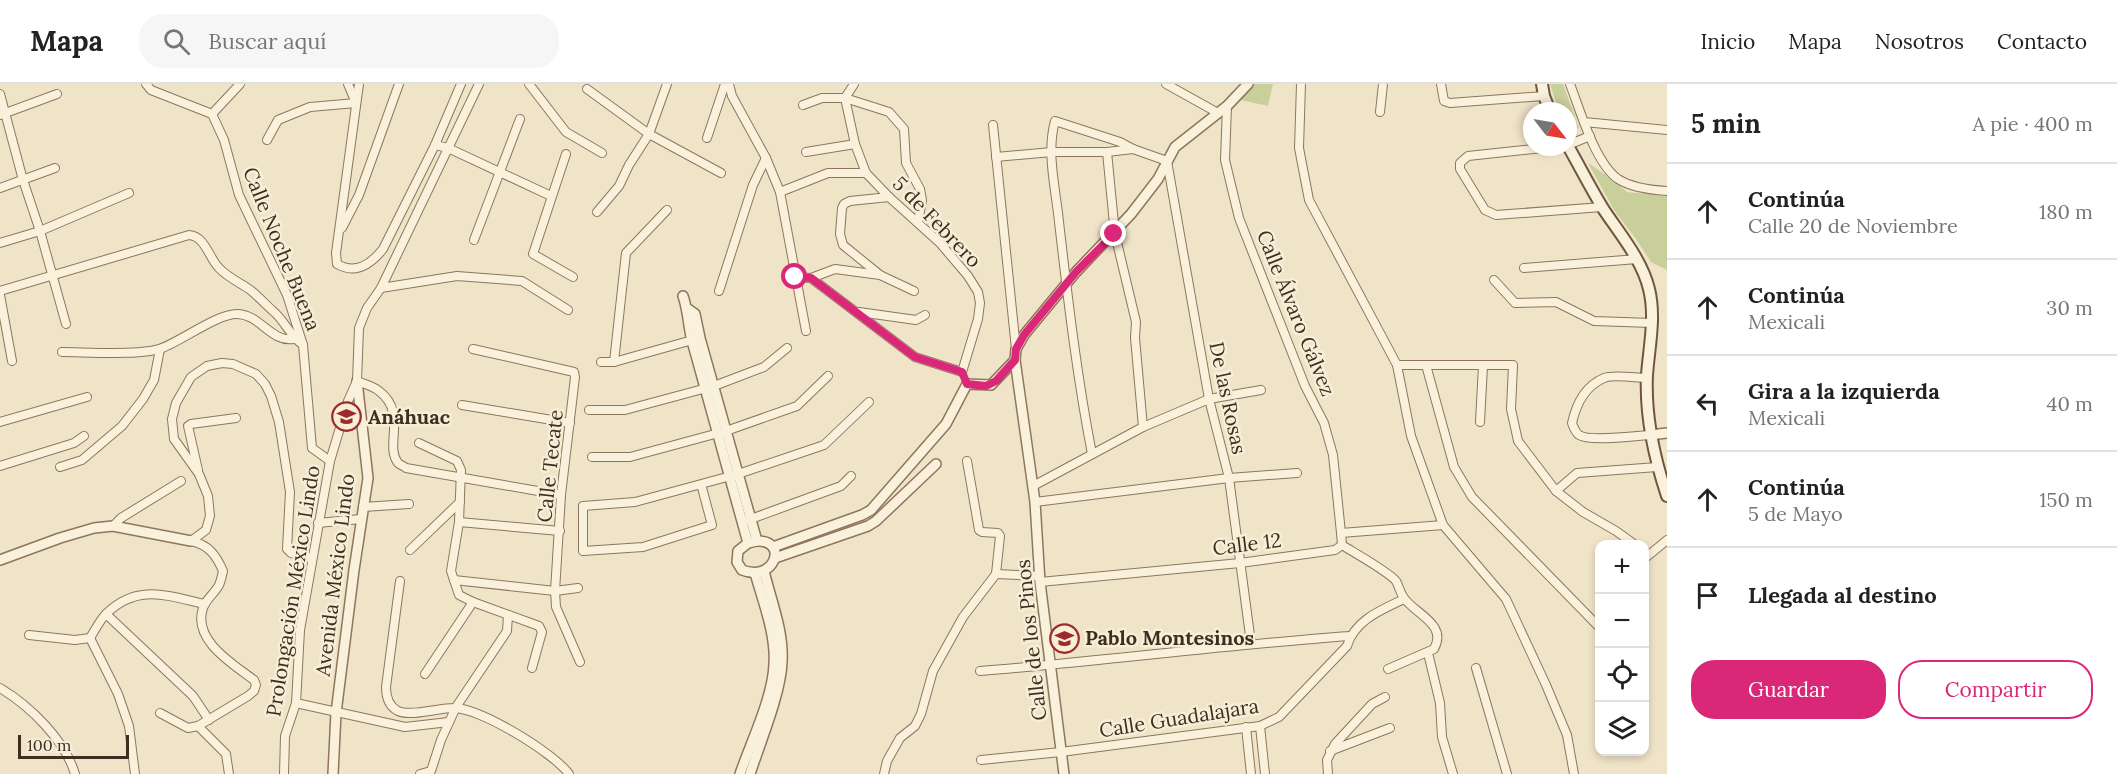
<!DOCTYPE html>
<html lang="es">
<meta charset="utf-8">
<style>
body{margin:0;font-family:Lora,serif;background:#f6f6f6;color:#222}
.controls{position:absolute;right:18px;bottom:18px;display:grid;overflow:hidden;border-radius:12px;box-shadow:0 3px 9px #0003}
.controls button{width:54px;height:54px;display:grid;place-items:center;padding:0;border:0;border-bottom:2px solid #e0e0e0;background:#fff;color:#222;font:30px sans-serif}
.compass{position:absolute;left:1523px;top:18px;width:54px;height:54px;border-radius:50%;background:#fff;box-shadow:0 3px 9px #0003;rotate:121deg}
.scale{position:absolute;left:18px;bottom:15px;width:111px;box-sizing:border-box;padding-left:6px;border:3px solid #3d2e20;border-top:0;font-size:16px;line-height:21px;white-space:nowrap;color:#3d2e20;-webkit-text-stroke:4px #f7eed8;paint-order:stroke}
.stop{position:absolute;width:18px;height:18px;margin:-14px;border:4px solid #db2777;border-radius:50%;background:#fff}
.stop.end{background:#db2777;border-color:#fff;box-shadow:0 2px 6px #0008}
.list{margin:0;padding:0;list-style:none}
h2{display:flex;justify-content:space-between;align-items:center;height:78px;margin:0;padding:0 24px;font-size:26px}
h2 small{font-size:20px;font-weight:400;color:#767676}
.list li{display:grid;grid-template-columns:39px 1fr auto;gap:18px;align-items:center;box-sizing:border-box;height:96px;padding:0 24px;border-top:2px solid #e0e0e0}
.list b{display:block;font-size:22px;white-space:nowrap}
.list p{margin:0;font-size:20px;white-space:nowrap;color:#767676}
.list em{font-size:20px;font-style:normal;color:#767676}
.actions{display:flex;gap:12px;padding:18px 24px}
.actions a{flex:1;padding:14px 0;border:2px solid #db2777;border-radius:24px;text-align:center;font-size:21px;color:#db2777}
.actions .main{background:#db2777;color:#fff}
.icon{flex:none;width:33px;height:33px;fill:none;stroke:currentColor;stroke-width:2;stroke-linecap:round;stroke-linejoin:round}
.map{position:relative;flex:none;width:1667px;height:690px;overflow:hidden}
header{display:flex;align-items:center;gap:36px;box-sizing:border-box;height:84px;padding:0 30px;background:#fff;border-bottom:2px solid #e0e0e0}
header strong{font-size:28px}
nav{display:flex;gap:33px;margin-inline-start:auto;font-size:21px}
.search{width:420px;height:54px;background:#f6f6f6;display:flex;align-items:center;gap:15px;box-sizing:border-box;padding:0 21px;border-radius:24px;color:#767676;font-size:22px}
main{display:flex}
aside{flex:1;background:#fff}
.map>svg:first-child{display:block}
</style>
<header>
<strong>Mapa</strong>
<div class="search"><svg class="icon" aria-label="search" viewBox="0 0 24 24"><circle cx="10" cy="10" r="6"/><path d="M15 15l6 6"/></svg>Buscar aquí</div>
<nav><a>Inicio</a><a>Mapa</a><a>Nosotros</a><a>Contacto</a></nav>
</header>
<main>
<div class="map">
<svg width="1667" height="690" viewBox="0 0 1667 690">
<rect width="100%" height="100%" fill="#f0e4c8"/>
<!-- green -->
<g fill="#c9cf9b">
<path d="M1253 0H1273L1268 22 1236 15Z"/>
<path d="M1550 0H1563L1579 44 1568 45V27H1559Z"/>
<path d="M1588 79 1609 93 1627 108 1667 112V186L1651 178 1636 155 1614 126Z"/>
</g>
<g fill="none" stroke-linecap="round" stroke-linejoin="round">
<defs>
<g id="minor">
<path d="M146 0 151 6 212 30 224 56 239 111 287 211 303 261 312 364 330 377"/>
<path d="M359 0 336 169 337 180C356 191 371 180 383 165L435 61 461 0"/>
<path d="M529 0 566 48 602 69"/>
<path d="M729 0 732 12 766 74 780 108 806 247"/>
<path d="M1166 0 1218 29"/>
<path d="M1301 0 1299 64 1309 116 1397 281 1411 352 1443 441 1506 515 1546 601 1567 651 1574 690"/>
<path d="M1441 0 1444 17 1450 19 1544 12"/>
<path d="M1570 0C1580 26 1595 79 1618 95 1632 104 1651 106 1667 107"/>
<path d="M587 5 649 50 721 89"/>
<path d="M0 10 23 96 40 147 66 240"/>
<path d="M845 14 855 60 866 89 889 113 940 159 968 192 978 208 980 219 978 235 962 288"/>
<path d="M845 14 854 0"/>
<path d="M803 21 822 14H845L889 28 904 45 906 79 920 105 922 116 918 138"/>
<path d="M1227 22 1225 76 1239 134 1305 302 1324 339 1333 371 1341 449"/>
<path d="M1380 28 1383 0"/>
<path d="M212 30 240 0"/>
<path d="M0 31 57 10"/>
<path d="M1584 38 1667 46"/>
<path d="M993 41 1016 265"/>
<path d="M707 54 725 0"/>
<path d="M267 56 278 36 310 23 356 19 348 0"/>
<path d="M435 61 448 64 551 112"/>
<path d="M1568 61 1590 52"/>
<path d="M1552 63 1468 72 1460 79V85L1485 126 1496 131 1602 123"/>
<path d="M806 68 855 60"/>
<path d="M1107 68 1115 150 1136 238 1135 254 1143 343"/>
<path d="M566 70 533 170 573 193"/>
<path d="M996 73 1052 68H1107L1133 65"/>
<path d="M0 104 55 84"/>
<path d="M780 108 828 89H866"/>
<path d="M597 128 619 102 629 81 649 50 667 0"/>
<path d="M342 144 359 111 399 0"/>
<path d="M474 156 520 35"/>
<path d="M0 159 40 147 129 109"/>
<path d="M1524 184 1637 175"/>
<path d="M880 191 843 161 840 150 842 124 844 120 850 117 889 113"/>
<path d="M795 193 811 194 915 273 962 288"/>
<path d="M811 194 835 185 880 191 914 207"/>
<path d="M1494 196 1515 219 1556 218 1594 237 1652 239"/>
<path d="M381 204 457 192 522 197 568 226"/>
<path d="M0 207 189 151C205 152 209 174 219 184 227 193 239 198 249 205 257 211 265 220 273 227 285 237 290 252 303 261"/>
<path d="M719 207 753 101 766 74"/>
<path d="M0 211 12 277"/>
<path d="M859 228 916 236 925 231"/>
<path d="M473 265 574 288 575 293 561 411 555 507 556 523 580 578"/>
<path d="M62 268C86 268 142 272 162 264 183 256 217 230 237 230 260 230 271 259 294 255"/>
<path d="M601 278H614L696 255"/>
<path d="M614 278 626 169 667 126"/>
<path d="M1397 281H1513L1511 325 1518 357 1556 407 1583 428 1616 447 1634 460"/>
<path d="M1426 281 1454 383 1472 413 1600 544"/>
<path d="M1647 294C1636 294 1613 290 1604 294 1585 302 1576 321 1572 339 1574 344 1575 348 1579 351 1589 358 1636 352 1650 351"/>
<path d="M357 297C364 300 373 302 379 307 408 329 384 361 398 379 400 381 404 382 406 384L561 411"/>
<path d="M462 321 570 339"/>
<path d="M589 326H625L714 302 764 283 787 264"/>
<path d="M0 338 87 313"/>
<path d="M1480 338 1483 282"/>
<path d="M419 359 457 377 461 386 459 438 451 487 459 511 473 518 539 542 542 548 532 584"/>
<path d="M1092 370C1077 293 1068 216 1059 138 1056 106 1046 69 1055 37L1120 58 1133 65 1167 77 1209 315 1229 394 1251 559"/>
<path d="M592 373H630L726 347 797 322 828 292"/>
<path d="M967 377 979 446 982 448 998 449 1000 452 996 490"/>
<path d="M0 382 74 359 84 352"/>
<path d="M60 383 82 376 122 342 143 315 154 296 160 265"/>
<path d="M198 386 188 342 191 340 236 334"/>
<path d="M701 400 712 441 643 463 583 467V422L635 418 738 390 824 361 869 318"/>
<path d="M1033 402 1143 343 1209 315 1261 306"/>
<path d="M1556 407 1577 389 1657 383"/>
<path d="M1035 418 1229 394 1297 389"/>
<path d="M363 423 409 420"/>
<path d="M748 436 841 402 851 392"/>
<path d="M459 438 560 447"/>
<path d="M318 439 361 435"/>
<path d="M113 442 121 434 181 397"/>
<path d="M191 457 206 446 210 432 208 412 199 390 174 355 172 335 176 319 191 293 207 282 222 279 233 280 256 290 265 300 271 312 279 338 290 408 287 465 291 469 312 474"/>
<path d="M1342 461C1353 468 1389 488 1396 497 1399 502 1400 509 1404 514 1415 530 1448 540 1434 565L1388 585"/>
<path d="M410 466 460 418"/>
<path d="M1644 475 1667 456"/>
<path d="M996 490 1040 492"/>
<path d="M454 496 555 507 578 504"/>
<path d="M400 497 386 603C386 612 388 622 398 627 410 633 439 624 453 624 479 623 554 669 569 690"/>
<path d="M1040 498 1240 479 1335 466 1342 461 1341 449 1443 441"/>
<path d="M106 530 193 612 209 636"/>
<path d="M29 551 75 556 90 554"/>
<path d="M90 554 118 610 129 642 135 690"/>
<path d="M90 554C95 546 100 536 106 530 137 499 168 512 205 520"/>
<path d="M1428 569 1440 619 1442 653 1453 690"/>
<path d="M1476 584 1507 690"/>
<path d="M980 587C1104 577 1226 561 1350 552"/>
<path d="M425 590 473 518"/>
<path d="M0 604C30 622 65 656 75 690"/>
<path d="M296 619 405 643 449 638"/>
<path d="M160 629 188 644 198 642 248 612 254 607 256 601 254 596C233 580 192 556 203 524 206 515 215 509 219 501 221 497 222 491 223 487 216 471 209 461 191 457"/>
<path d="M198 642 226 670 229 690"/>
<path d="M1260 642 1265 690"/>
<path d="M1246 643 1251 690"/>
<path d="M1330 667 1390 644"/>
<path d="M981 676 1061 668 1260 642 1279 633 1347 562C1355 536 1381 526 1404 515"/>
<path d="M284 690 285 652 296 619 300 546 330 377 348 317 357 297 359 244 367 224 381 204 479 0"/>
<path d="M420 690 431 687 441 656 456 623 507 547 508 531"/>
<path d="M884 690 887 677 900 654 915 642 921 630 933 587 963 533 996 490"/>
<path d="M1328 690 1327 676 1335 660 1372 620 1385 613"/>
</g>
<g id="tertiary">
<path d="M683 212C688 226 688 241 692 257L748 459"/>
<path d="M688 225 695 230 700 254 757 457"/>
<path d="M1650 351 1667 349"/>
<path d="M757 457C789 456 775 499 742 486L737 478 738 467 748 459Z"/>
<path d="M773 463 862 431 871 426 946 340 967 300 991 301 1015 276"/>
<path d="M775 474 868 442 876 437 936 380"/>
<path d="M0 476 60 454 94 444 113 442 191 457"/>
<path d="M333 690 336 629 354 486 368 394 357 297"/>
<path d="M740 690C751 658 773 613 774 580 776 550 763 518 755 489"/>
<path d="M750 690C760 659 781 609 782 578 784 548 771 516 764 487"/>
<path d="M1064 690 1040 498 1035 418 1015 276 1016 265 1024 251 1076 188 1131 130 1158 95 1175 63 1227 22 1248 0"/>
</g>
<g id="secondary">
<path d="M1542 0 1544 12 1550 27"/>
<path d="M1568 62C1580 83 1591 105 1604 126 1620 150 1642 176 1649 205 1656 233 1649 263 1647 291 1645 332 1654 373 1667 412"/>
</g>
</defs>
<!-- minor casing -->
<use href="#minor" stroke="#8d765c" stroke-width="10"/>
<!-- tertiary casing -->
<use href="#tertiary" stroke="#8d765c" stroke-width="12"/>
<!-- secondary casing -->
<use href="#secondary" stroke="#6f573f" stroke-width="14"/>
<!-- minor -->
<use href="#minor" stroke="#faf1dc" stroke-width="8"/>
<!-- tertiary -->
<use href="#tertiary" stroke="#faf1dc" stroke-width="9"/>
<!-- secondary -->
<use href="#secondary" stroke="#faf1dc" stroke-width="10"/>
</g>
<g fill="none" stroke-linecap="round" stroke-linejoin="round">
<!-- route -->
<path stroke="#db2777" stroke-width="8" d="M795 193 811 194 915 273 962 288 967 300 986 302 996 297 1015 276 1016 265 1024 251 1076 188 1114 150"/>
</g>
<!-- icons -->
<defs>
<symbol id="school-ring" viewBox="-11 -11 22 22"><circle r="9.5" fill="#f7eed8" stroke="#9e2a2b" stroke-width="1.5"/><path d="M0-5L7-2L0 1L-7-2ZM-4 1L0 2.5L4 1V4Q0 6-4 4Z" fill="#9e2a2b"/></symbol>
</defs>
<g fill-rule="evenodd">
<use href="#school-ring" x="330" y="316" width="33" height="33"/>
<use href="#school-ring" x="1048" y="538" width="33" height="33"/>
</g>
<g text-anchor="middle" stroke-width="5" stroke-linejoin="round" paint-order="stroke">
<!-- street labels -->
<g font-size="20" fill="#3d2e20" stroke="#f7eed8">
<text transform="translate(937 138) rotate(46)" y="7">5 de Febrero</text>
<text transform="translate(282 165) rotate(68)" y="7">Calle Noche Buena</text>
<text transform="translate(1296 229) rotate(68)" y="7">Calle Álvaro Gálvez</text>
<text transform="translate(1228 314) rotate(78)" y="7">De las Rosas</text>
<text transform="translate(550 382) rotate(-84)" y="7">Calle Tecate</text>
<text transform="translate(1247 460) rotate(-7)" y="7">Calle 12</text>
<text transform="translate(335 491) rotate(-83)" y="7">Avenida México Lindo</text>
<text transform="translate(293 507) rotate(-81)" y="7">Prolongación México Lindo</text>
<text transform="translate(1031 556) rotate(-96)" y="7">Calle de los Pinos</text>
<text transform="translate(1179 634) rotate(-9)" y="7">Calle Guadalajara</text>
</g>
<!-- poi labels -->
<g font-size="20" font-weight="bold" fill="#3d2e20" stroke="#f7eed8" text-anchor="start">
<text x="368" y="340">Anáhuac</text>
<text x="1085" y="561">Pablo Montesinos</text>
</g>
</g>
</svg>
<div class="controls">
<button>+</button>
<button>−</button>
<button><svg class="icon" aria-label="locate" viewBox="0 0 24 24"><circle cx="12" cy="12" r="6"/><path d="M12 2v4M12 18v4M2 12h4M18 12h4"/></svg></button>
<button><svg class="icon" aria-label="layers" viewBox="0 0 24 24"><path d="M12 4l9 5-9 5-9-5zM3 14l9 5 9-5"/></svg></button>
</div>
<svg class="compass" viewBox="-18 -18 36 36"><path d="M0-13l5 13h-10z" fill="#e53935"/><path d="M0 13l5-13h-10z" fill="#767676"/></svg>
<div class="scale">100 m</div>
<div class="stop" style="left:795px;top:193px"></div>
<div class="stop end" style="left:1114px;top:150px"></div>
</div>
<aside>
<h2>5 min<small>A pie · 400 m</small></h2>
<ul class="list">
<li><svg class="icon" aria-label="ahead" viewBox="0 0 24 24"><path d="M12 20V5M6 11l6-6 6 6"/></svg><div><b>Continúa</b><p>Calle 20 de Noviembre</p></div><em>180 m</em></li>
<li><svg class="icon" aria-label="ahead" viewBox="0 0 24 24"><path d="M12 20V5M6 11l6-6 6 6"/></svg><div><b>Continúa</b><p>Mexicali</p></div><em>30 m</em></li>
<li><svg class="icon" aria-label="left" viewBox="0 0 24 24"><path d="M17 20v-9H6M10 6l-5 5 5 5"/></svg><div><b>Gira a la izquierda</b><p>Mexicali</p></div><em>40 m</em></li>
<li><svg class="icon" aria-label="ahead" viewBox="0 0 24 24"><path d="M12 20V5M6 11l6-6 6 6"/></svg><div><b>Continúa</b><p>5 de Mayo</p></div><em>150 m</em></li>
<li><svg class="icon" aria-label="arrive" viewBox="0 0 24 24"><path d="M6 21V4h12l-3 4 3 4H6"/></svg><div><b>Llegada al destino</b></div></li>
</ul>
<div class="actions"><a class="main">Guardar</a><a>Compartir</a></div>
</aside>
</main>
